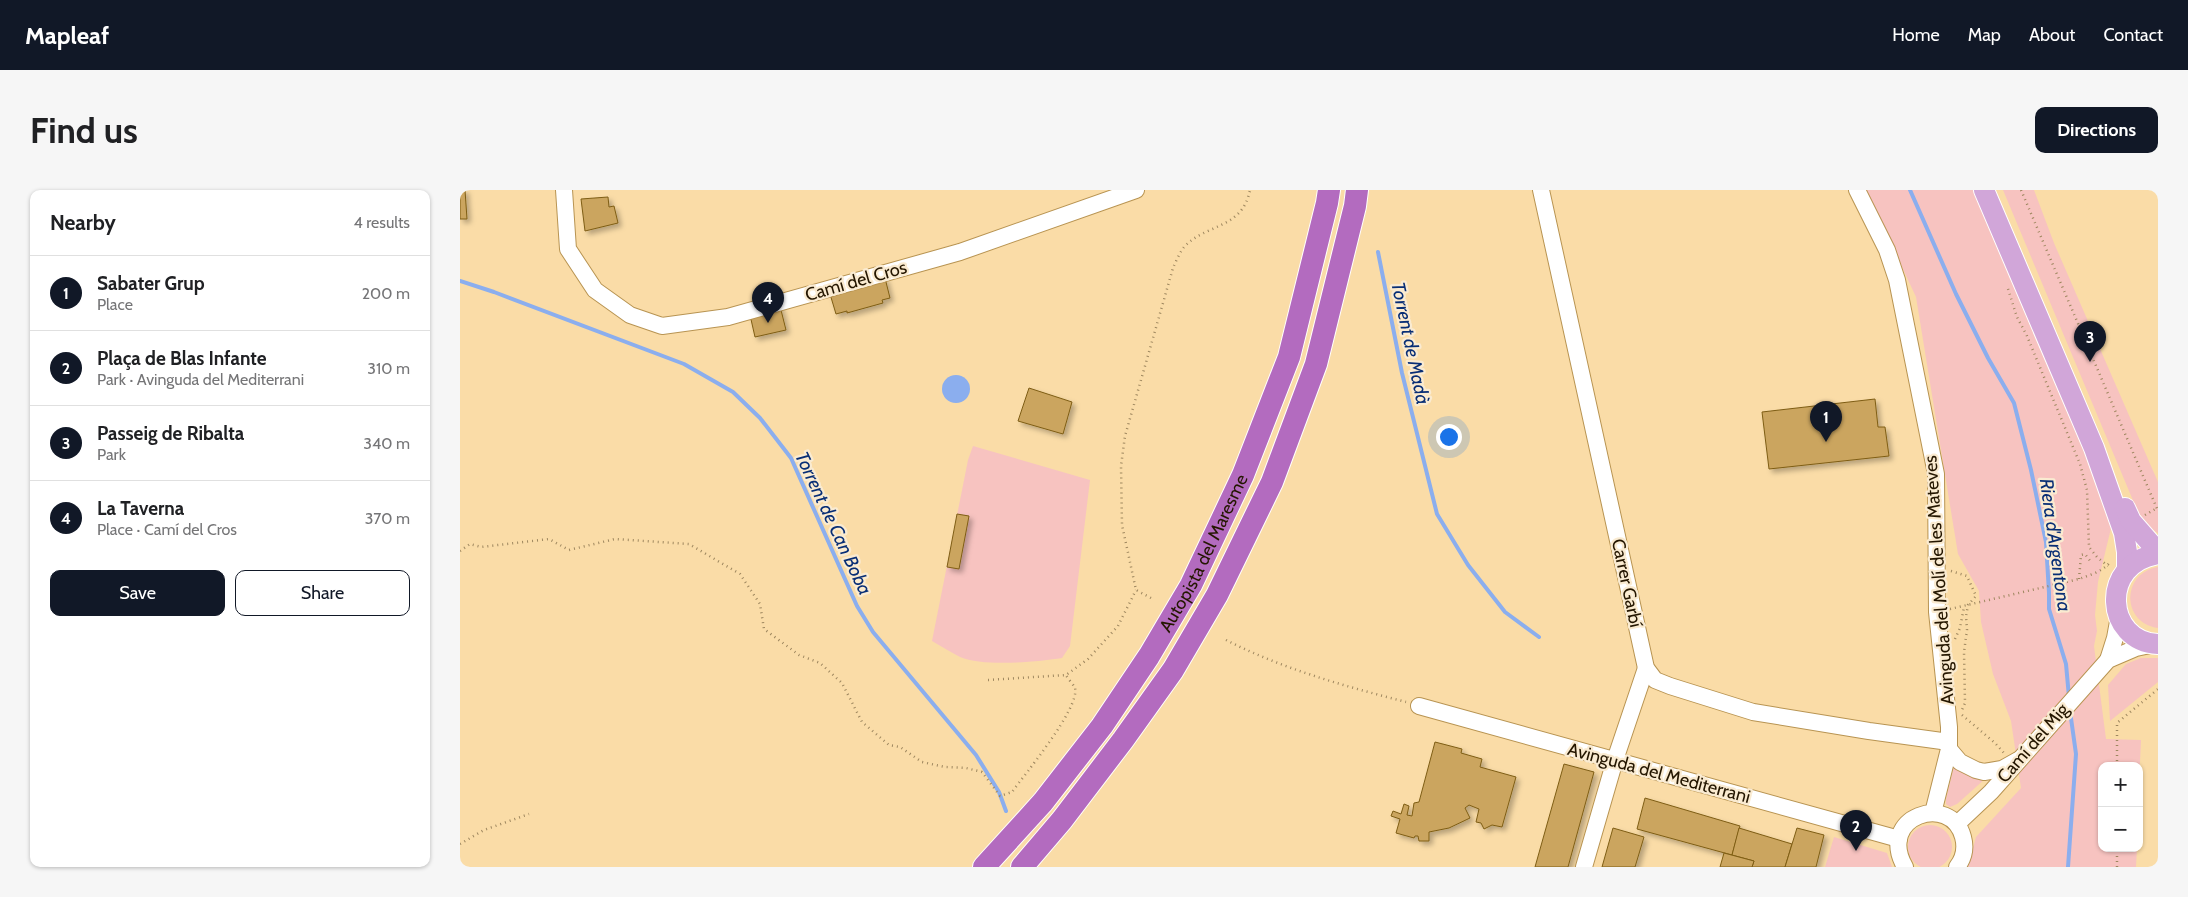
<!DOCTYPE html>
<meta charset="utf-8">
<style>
body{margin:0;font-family:Cabin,sans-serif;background:#f6f6f6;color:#202124}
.controls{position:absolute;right:15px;bottom:15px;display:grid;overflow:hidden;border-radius:10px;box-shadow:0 1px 4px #0004}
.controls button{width:45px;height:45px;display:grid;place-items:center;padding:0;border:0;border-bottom:1px solid #e0e0e0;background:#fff;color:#202124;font:25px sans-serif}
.you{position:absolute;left:988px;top:246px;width:18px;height:18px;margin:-12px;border:4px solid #fff;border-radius:50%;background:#1a73e8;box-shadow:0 0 0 8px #1a73e833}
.badge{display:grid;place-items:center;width:32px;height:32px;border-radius:50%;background:#111827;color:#fff;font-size:16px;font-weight:700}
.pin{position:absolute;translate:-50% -41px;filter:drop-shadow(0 1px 2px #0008)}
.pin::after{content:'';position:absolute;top:26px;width:18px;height:15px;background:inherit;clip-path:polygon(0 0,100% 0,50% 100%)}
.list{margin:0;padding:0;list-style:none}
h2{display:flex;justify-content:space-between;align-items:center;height:65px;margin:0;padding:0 20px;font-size:21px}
h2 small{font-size:16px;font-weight:400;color:#757577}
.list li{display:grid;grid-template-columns:32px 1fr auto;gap:15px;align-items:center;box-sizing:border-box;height:75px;padding:0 20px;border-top:1px solid #e0e0e0}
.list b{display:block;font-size:19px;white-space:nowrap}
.list p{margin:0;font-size:16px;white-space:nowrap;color:#757577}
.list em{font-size:16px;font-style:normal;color:#757577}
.actions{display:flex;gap:10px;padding:15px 20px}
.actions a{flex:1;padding:11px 0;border:1px solid #111827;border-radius:10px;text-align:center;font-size:18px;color:#111827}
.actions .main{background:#111827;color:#fff}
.map{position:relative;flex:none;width:1698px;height:677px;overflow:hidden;border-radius:10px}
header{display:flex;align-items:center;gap:30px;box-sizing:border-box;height:70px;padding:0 25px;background:#111827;color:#fff}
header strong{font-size:24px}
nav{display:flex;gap:28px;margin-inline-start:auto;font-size:18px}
.intro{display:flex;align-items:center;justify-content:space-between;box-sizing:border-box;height:120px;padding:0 30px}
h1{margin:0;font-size:35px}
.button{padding:12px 22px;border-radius:10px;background:#111827;color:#fff;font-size:18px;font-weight:700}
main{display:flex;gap:30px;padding:0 30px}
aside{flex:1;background:#fff;border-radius:10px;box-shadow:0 1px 4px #0004}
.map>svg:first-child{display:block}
</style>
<header>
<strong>Mapleaf</strong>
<nav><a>Home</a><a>Map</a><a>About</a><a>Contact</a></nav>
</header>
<div class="intro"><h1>Find us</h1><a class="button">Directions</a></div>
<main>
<aside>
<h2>Nearby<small>4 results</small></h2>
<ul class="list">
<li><span class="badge">1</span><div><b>Sabater Grup</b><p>Place</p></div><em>200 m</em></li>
<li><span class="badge">2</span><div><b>Plaça de Blas Infante</b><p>Park · Avinguda del Mediterrani</p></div><em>310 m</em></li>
<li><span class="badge">3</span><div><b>Passeig de Ribalta</b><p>Park</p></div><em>340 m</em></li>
<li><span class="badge">4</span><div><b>La Taverna</b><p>Place · Camí del Cros</p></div><em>370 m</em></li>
</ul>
<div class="actions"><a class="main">Save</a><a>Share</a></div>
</aside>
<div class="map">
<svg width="1698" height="677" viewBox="0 0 1698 677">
<defs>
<filter id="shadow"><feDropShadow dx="3.5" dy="3.5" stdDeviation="2.5" flood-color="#0004"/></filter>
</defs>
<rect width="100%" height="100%" fill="#fadca7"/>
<!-- green -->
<g fill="#f7c3c0">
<path d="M1406 0H1516L1573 133 1653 330 1638 392 1635 425 1637 441 1634 456 1646 549 1681 550 1679 594V576H1642V658H1677L1676 677H1508L1516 647 1561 598 1551 531 1533 484 1521 432 1519 401 1498 364 1456 107Z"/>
<path d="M1543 0H1574L1594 53 1698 292V343L1687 336 1677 320Z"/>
<path d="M513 256 630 290 610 456 602 468C576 472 524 477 500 467 490 462 481 456 472 451L508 270Z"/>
<path d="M1698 377V438C1661 433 1661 383 1698 377Z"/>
<path d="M1681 468H1698V492L1650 531 1648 495 1666 474Z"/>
<path d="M1494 576 1526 588 1497 614 1490 617 1486 614V609Z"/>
<circle cx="1470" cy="657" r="22"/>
<path d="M1374 647 1427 663 1432 677H1365Z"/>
</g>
<!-- water -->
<circle fill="#8baeee" cx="496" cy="199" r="14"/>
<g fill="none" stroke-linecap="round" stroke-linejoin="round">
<!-- stream -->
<g stroke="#8baeee" stroke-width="4">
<path d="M1450 0 1496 104 1528 168 1554 213 1571 280 1586 352 1589 403V419L1606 474 1609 507"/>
<path d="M918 62 942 183 977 324 1008 375 1045 422 1079 447"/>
<path d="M0 91 34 102 224 174 273 202 300 228 331 268 397 416 413 442 516 565 539 602 546 621"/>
<path d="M1608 677 1616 564 1610 521"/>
</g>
</g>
<!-- building -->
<g fill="#cba55e" stroke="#7e5d14" filter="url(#shadow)">
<path d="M0 0H5L7 29H0Z"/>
<path d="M148 7 149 17 154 16 158 33 125 41 121 9Z"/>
<path d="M425 88 430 108 422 110 423 113 387 123V121L376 124 370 104Z"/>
<path d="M320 116 326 140 295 147 290 125Z"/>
<path d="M569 198 612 212 603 244 558 231Z"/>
<path d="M1415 209 1418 237H1425L1429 266 1309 279 1302 222Z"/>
<path d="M497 324 509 326 499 379 487 377Z"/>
<path d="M975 552 1002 559 1001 563 1022 569 1020 577 1056 587 1042 637 1032 635 1024 639 1021 633 1016 632 1019 619 1009 615 1005 618 1010 628 989 638 969 642V651H959L958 646H955L954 648 936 643 940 629 931 626 933 621 941 624 944 614 949 616 947 625 952 626 954 613 959 612Z"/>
<path d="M1104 574 1134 582 1108 677H1075Z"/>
<path d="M1185 608 1280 636 1272 665 1177 639Z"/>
<path d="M1153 638 1184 647 1175 677H1142Z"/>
<path d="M1279 638 1332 654 1325 677H1292L1294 671 1272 665Z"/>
<path d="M1337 638 1364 645 1356 677H1325Z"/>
<path d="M1264 663 1294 671 1292 677H1260Z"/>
</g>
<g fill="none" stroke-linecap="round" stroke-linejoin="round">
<defs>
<g id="minor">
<path d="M104 0 108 59 135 100 170 125 202 136 268 127 500 62 676 0"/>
<path d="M1081 0 1186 478 1195 490 1210 496 1293 522 1409 541 1489 552"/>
<path d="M1397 0 1427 60 1437 90 1476 284 1477 422 1489 537V559L1500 572 1516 580 1524 582 1542 579 1558 570"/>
<path d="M1648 470 1655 448 1659 426"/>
<path d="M959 516 1439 649"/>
<path d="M1473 623 1489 559"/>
<path d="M1497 634 1531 602 1648 470 1676 458 1695 454"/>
<path d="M1124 677 1155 570 1186 478"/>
<path d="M1445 677C1416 626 1491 602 1503 647 1506 658 1504 668 1497 677"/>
</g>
<g id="major">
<path d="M1524 0 1634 258 1664 343 1667 362V379"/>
<path d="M1665 318 1671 331 1698 362"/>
<path d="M1698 364C1639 373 1645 452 1698 454"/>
</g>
<g id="highway">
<path id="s1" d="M524 677 583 612 642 536 689 466 731 395 783 285 829 167 867 13 869 0"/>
<path d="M562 677 602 630 663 550 713 480 757 405 812 292 856 174 895 16 897 0"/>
</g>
</defs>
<!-- minor casing -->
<use href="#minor" stroke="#b89452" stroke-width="18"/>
<!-- major casing -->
<use href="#major" stroke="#fff" stroke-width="22"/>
<!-- highway casing -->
<use href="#highway" stroke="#fff" stroke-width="24"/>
<!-- path -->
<g stroke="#9e875f" stroke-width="2.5" stroke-dasharray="1 4" stroke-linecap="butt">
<path d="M1561 0 1698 321"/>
<path d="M1548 99 1557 127 1567 146 1620 274 1627 300 1629 357 1637 367 1648 376"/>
<path d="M1685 325 1697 318"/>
<path d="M0 361 10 354 21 357 89 349 109 360 155 349 229 354 280 384 300 414 304 439 339 465 360 473 382 493 402 532 429 555 440 557 462 572 485 577 506 578 522 582 540 606 552 602C565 584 620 518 615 498 613 494 608 489 606 485"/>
<path d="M1491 381 1507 386 1516 406 1508 415 1506 426 1507 440 1504 462 1505 513 1502 520"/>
<path d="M1619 389 1621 365 1625 364 1631 372"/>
<path d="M691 408 676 400 662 335 661 276 665 246 713 78C716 71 720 62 724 57 746 33 782 40 790 0"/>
<path d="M1490 419 1619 389C1630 385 1644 381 1651 371"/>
<path d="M1495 449 1500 438 1504 417"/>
<path d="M766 450C823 479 884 496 946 512"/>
<path d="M528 490 606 485 628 469 658 436 676 400"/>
<path d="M1502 525 1535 553 1544 563"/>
<path d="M1657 576V533L1698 499"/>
<path d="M0 654 24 640 69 624"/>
<path d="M1657 677V658"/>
</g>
<!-- minor -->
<use href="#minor" stroke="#fff" stroke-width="16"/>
<!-- major -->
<use href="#major" stroke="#d1a6d9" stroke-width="20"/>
<!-- highway -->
<use href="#highway" stroke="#b36bbf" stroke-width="22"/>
</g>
<g text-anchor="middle" stroke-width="4.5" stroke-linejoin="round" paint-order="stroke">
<!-- street labels -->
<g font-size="18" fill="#241600" stroke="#faebd1">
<text transform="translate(396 91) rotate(-16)" y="6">Camí del Cros</text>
<text dy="6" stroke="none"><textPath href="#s1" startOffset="385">Autopista del Maresme</textPath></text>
<text transform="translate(1479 390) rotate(-94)" y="6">Avinguda del Molí de les Mateves</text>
<text transform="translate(1167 393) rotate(78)" y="6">Carrer Garbí</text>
<text transform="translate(1573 553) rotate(-49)" y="6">Camí del Mig</text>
<text transform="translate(1199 583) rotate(15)" y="6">Avinguda del Mediterrani</text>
</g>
<!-- water labels -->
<g font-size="19" font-style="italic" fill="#082e75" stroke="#faebd1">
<text transform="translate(951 153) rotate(78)" y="7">Torrent de Madà</text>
<text transform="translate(374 333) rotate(65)" y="7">Torrent de Can Boba</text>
<text transform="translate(1596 355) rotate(82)" y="7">Riera d'Argentona</text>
</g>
</g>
</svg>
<div class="controls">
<button>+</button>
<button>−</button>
</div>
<div class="you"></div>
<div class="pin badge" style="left:1366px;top:252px">1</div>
<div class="pin badge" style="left:1396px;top:661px">2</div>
<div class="pin badge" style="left:1630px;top:172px">3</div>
<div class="pin badge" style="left:308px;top:133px">4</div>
</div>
</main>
